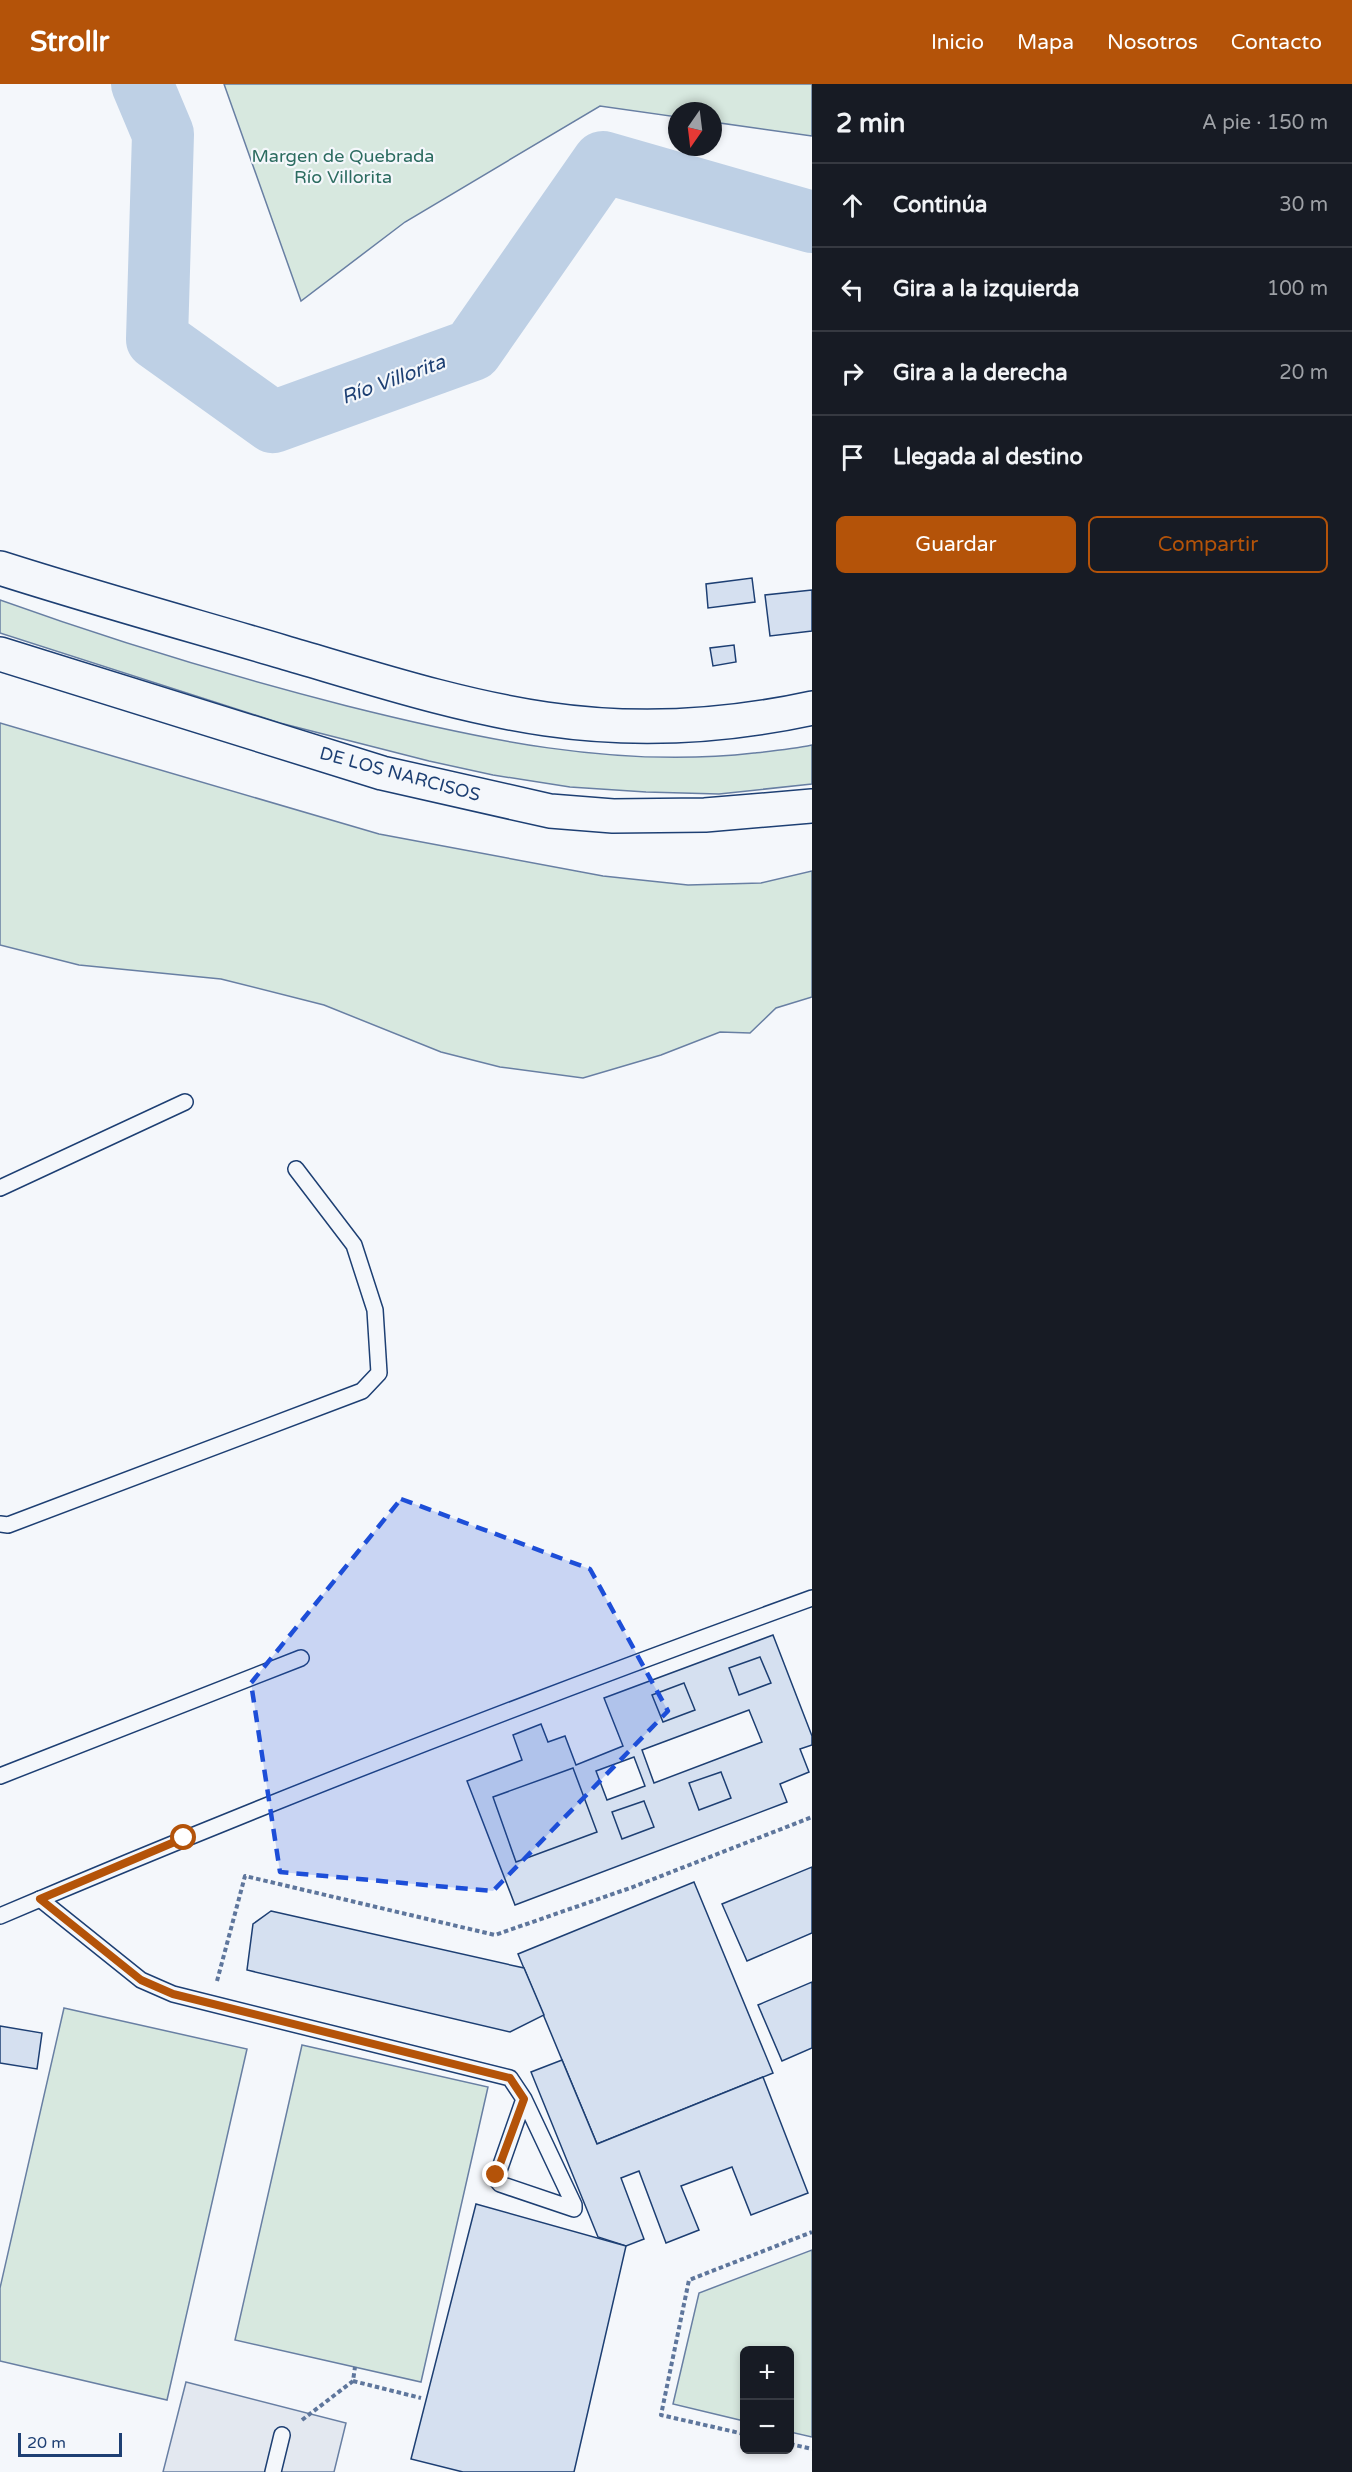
<!DOCTYPE html>
<html lang="es">
<meta charset="utf-8">
<style>
body{margin:0;font-family:"Varela Round",sans-serif;background:#20242c;color:#f1f3f6}
.controls{position:absolute;right:18px;bottom:18px;display:grid;overflow:hidden;border-radius:9px;box-shadow:0 3px 9px #0003}
.controls button{width:54px;height:54px;display:grid;place-items:center;padding:0;border:0;border-bottom:2px solid #363941;background:#171b24;color:#f1f3f6;font:30px sans-serif}
.compass{position:absolute;left:668px;top:18px;width:54px;height:54px;border-radius:50%;background:#171b24;box-shadow:0 3px 9px #0003;rotate:194deg}
.scale{position:absolute;left:18px;bottom:15px;width:104px;box-sizing:border-box;padding-left:6px;border:3px solid #1d3f73;border-top:0;font-size:16px;line-height:21px;white-space:nowrap;color:#1d3f73;-webkit-text-stroke:4px #f4f7fb;paint-order:stroke}
.stop{position:absolute;width:18px;height:18px;margin:-14px;border:4px solid #b45309;border-radius:50%;background:#fff}
.stop.end{background:#b45309;border-color:#fff;box-shadow:0 2px 6px #0008}
.list{margin:0;padding:0;list-style:none}
h2{display:flex;justify-content:space-between;align-items:center;height:78px;margin:0;padding:0 24px;font-size:26px}
h2 small{font-size:20px;font-weight:400;color:#9ea1a6}
.list li{display:grid;grid-template-columns:39px 1fr auto;gap:18px;align-items:center;box-sizing:border-box;height:84px;padding:0 24px;border-top:2px solid #363941}
.list b{display:block;font-size:22px;white-space:nowrap}
.list em{font-size:20px;font-style:normal;color:#9ea1a6}
.actions{display:flex;gap:12px;padding:18px 24px}
.actions a{flex:1;padding:14px 0;border:2px solid #b45309;border-radius:9px;text-align:center;font-size:21px;color:#b45309}
.actions .main{background:#b45309;color:#fff}
.icon{flex:none;width:33px;height:33px;fill:none;stroke:currentColor;stroke-width:2;stroke-linecap:round;stroke-linejoin:round}
.map{position:relative;flex:none;width:812px;height:2388px;overflow:hidden}
header{display:flex;align-items:center;gap:36px;box-sizing:border-box;height:84px;padding:0 30px;background:#b45309;color:#fff}
header strong{font-size:28px}
nav{display:flex;gap:33px;margin-inline-start:auto;font-size:21px}
main{display:flex}
aside{flex:1;background:#171b24}
.map>svg:first-child{display:block}
</style>
<header>
<strong>Strollr</strong>
<nav><a>Inicio</a><a>Mapa</a><a>Nosotros</a><a>Contacto</a></nav>
</header>
<main>
<div class="map">
<svg width="812" height="2388" viewBox="0 0 812 2388">
<rect width="100%" height="100%" fill="#f4f7fb"/>
<!-- green -->
<g fill="#d7e8df" stroke="#687fa3" stroke-width="1.5">
<path d="M224 0H812V52L713 38V27H677V33L600 22 405 138 301 217Z"/>
<path d="M0 516C114 557 230 592 347 622 479 655 616 685 754 669 773 667 793 665 812 661V700L719 710 646 708 570 703 493 691 429 677 280 639 0 549Z"/>
<path d="M0 639 379 750 603 792 688 801 761 799 812 787V913L776 924 750 949 720 948 661 971 583 994 500 983 441 968 324 921 221 895 79 881 0 861Z"/>
<path d="M64 1924 247 1965 167 2316 0 2277V2204Z"/>
<path d="M302 1961 488 2003 421 2298 235 2256Z"/>
<path d="M812 2166V2353L790 2348V2266H744V2337L673 2320 699 2209Z"/>
</g>
<!-- parking -->
<path fill="#e3e8f0" stroke="#687fa3" stroke-width="1.5" d="M186 2298 346 2339 334 2388H163Z"/>
<g fill="none" stroke-linecap="round" stroke-linejoin="round">
<!-- river -->
<path stroke="#bed0e5" stroke-width="62" d="M142 0 163 50 157 255 273 338 472 266 603 78 812 138"/>
</g>
<!-- building -->
<g fill="#d5e0f0" stroke="#1d3f73" stroke-width="1.5" fill-rule="evenodd">
<path d="M752 494 755 518 708 524 706 500Z"/>
<path d="M812 506V547L770 552 765 511Z"/>
<path d="M734 561 736 578 713 582 710 564Z"/>
<path d="M773 1551 812 1652V1661L800 1665 809 1688 780 1700 787 1718 515 1821 467 1697 522 1676 513 1651 541 1640 548 1658 565 1652 576 1681 623 1662 604 1614ZM749 1626 762 1658 654 1699 642 1666ZM634 1673 645 1702 607 1716 596 1687Z"/>
<path d="M760 1573 771 1599 739 1611 729 1584Z"/>
<path d="M684 1599 695 1626 663 1638 652 1611Z"/>
<path d="M573 1684 597 1748 516 1778 493 1713Z"/>
<path d="M721 1688 731 1714 699 1726 689 1699Z"/>
<path d="M644 1717 654 1743 622 1755 612 1728Z"/>
<path d="M812 1783V1849L747 1877 722 1820Z"/>
<path d="M694 1798 773 1989 597 2060 518 1870Z"/>
<path d="M271 1827 524 1884 544 1931 510 1948 247 1886 253 1840Z"/>
<path d="M812 1898V1964L782 1977 758 1921Z"/>
<path d="M0 1942 42 1949 37 1985 0 1979Z"/>
<path d="M562 1976 597 2060 763 1993 808 2109 751 2131 732 2083 681 2102 699 2146 666 2159 639 2087 621 2094 644 2155 626 2162 598 2153 531 1988Z"/>
<path d="M476 2120 626 2162 574 2388H463L411 2375Z"/>
</g>
<g fill="none" stroke-linecap="round" stroke-linejoin="round">
<defs>
<g id="service">
<path d="M0 1104 185 1018"/>
<path d="M0 1440 8 1441 362 1307 379 1289 375 1226 354 1161 296 1085"/>
<path d="M0 1692 301 1574"/>
<path d="M40 1815 141 1896 173 1910 510 1994 524 2015 574 2121V2125L500 2100 496 2095 524 2015"/>
<path d="M0 1832C267 1718 539 1613 812 1514"/>
<path d="M273 2388 282 2351"/>
</g>
<g id="primary">
<path d="M0 484C94 514 188 540 283 568 369 593 457 622 546 635 635 648 725 643 812 624"/>
<path d="M0 570 382 689 550 727 613 732 705 731 812 722"/>
</g>
</defs>
<!-- service casing -->
<use href="#service" stroke="#1d3f73" stroke-width="18"/>
<!-- primary casing -->
<use href="#primary" stroke="#1d3f73" stroke-width="36"/>
<!-- path -->
<g stroke="#5e769c" stroke-width="4" stroke-dasharray="4.5 3" stroke-linecap="butt">
<path d="M217 1897 245 1792 495 1851 633 1803 812 1733"/>
<path d="M353 2297 421 2314"/>
<path d="M302 2336 353 2297 355 2283"/>
<path d="M744 2350 661 2331 689 2196 812 2148"/>
<path d="M790 2360 812 2365"/>
</g>
<!-- service -->
<use href="#service" stroke="#f4f7fb" stroke-width="15"/>
<!-- primary -->
<use href="#primary" stroke="#f4f7fb" stroke-width="33"/>
</g>
<g fill="none" stroke-linecap="round" stroke-linejoin="round">
<!-- route -->
<path stroke="#b45309" stroke-width="8" d="M184 1754 40 1815 141 1896 173 1910 510 1994 524 2015 496 2091"/>
</g>
<!-- marked area -->
<path fill="#1d4ed8" fill-opacity="0.2" stroke="#1d4ed8" stroke-width="4.5" stroke-dasharray="12 8" stroke-linejoin="round" d="M401 1415 590 1485 668 1627 493 1807 280 1788 251 1599Z"/>
<g text-anchor="middle" stroke-width="4.5" stroke-linejoin="round" paint-order="stroke">
<!-- park labels -->
<g font-size="18" fill="#2c6c60" stroke="#f4f7fb">
<text x="343" y="78">Margen de Quebrada<tspan x="343" dy="21">Río Villorita</tspan></text>
</g>
<!-- street labels -->
<g font-size="18" fill="#1d3f73" stroke="#f4f7fb">
<text transform="translate(400 690) rotate(15)" y="6">DE LOS NARCISOS</text>
</g>
<!-- water labels -->
<g font-size="20" font-style="italic" fill="#1d3f73" stroke="#f4f7fb">
<text transform="translate(393 295) rotate(-20)" y="7">Río Villorita</text>
</g>
</g>
</svg>
<div class="controls">
<button>+</button>
<button>−</button>
</div>
<svg class="compass" viewBox="-18 -18 36 36"><path d="M0-13l5 13h-10z" fill="#e53935"/><path d="M0 13l5-13h-10z" fill="#9ea1a6"/></svg>
<div class="scale">20 m</div>
<div class="stop" style="left:184px;top:1754px"></div>
<div class="stop end" style="left:496px;top:2091px"></div>
</div>
<aside>
<h2>2 min<small>A pie · 150 m</small></h2>
<ul class="list">
<li><svg class="icon" aria-label="ahead" viewBox="0 0 24 24"><path d="M12 20V5M6 11l6-6 6 6"/></svg><div><b>Continúa</b></div><em>30 m</em></li>
<li><svg class="icon" aria-label="left" viewBox="0 0 24 24"><path d="M17 20v-9H6M10 6l-5 5 5 5"/></svg><div><b>Gira a la izquierda</b></div><em>100 m</em></li>
<li><svg class="icon" aria-label="right" viewBox="0 0 24 24"><path d="M7 20v-9h11M14 6l5 5-5 5"/></svg><div><b>Gira a la derecha</b></div><em>20 m</em></li>
<li><svg class="icon" aria-label="arrive" viewBox="0 0 24 24"><path d="M6 21V4h12l-3 4 3 4H6"/></svg><div><b>Llegada al destino</b></div></li>
</ul>
<div class="actions"><a class="main">Guardar</a><a>Compartir</a></div>
</aside>
</main>
